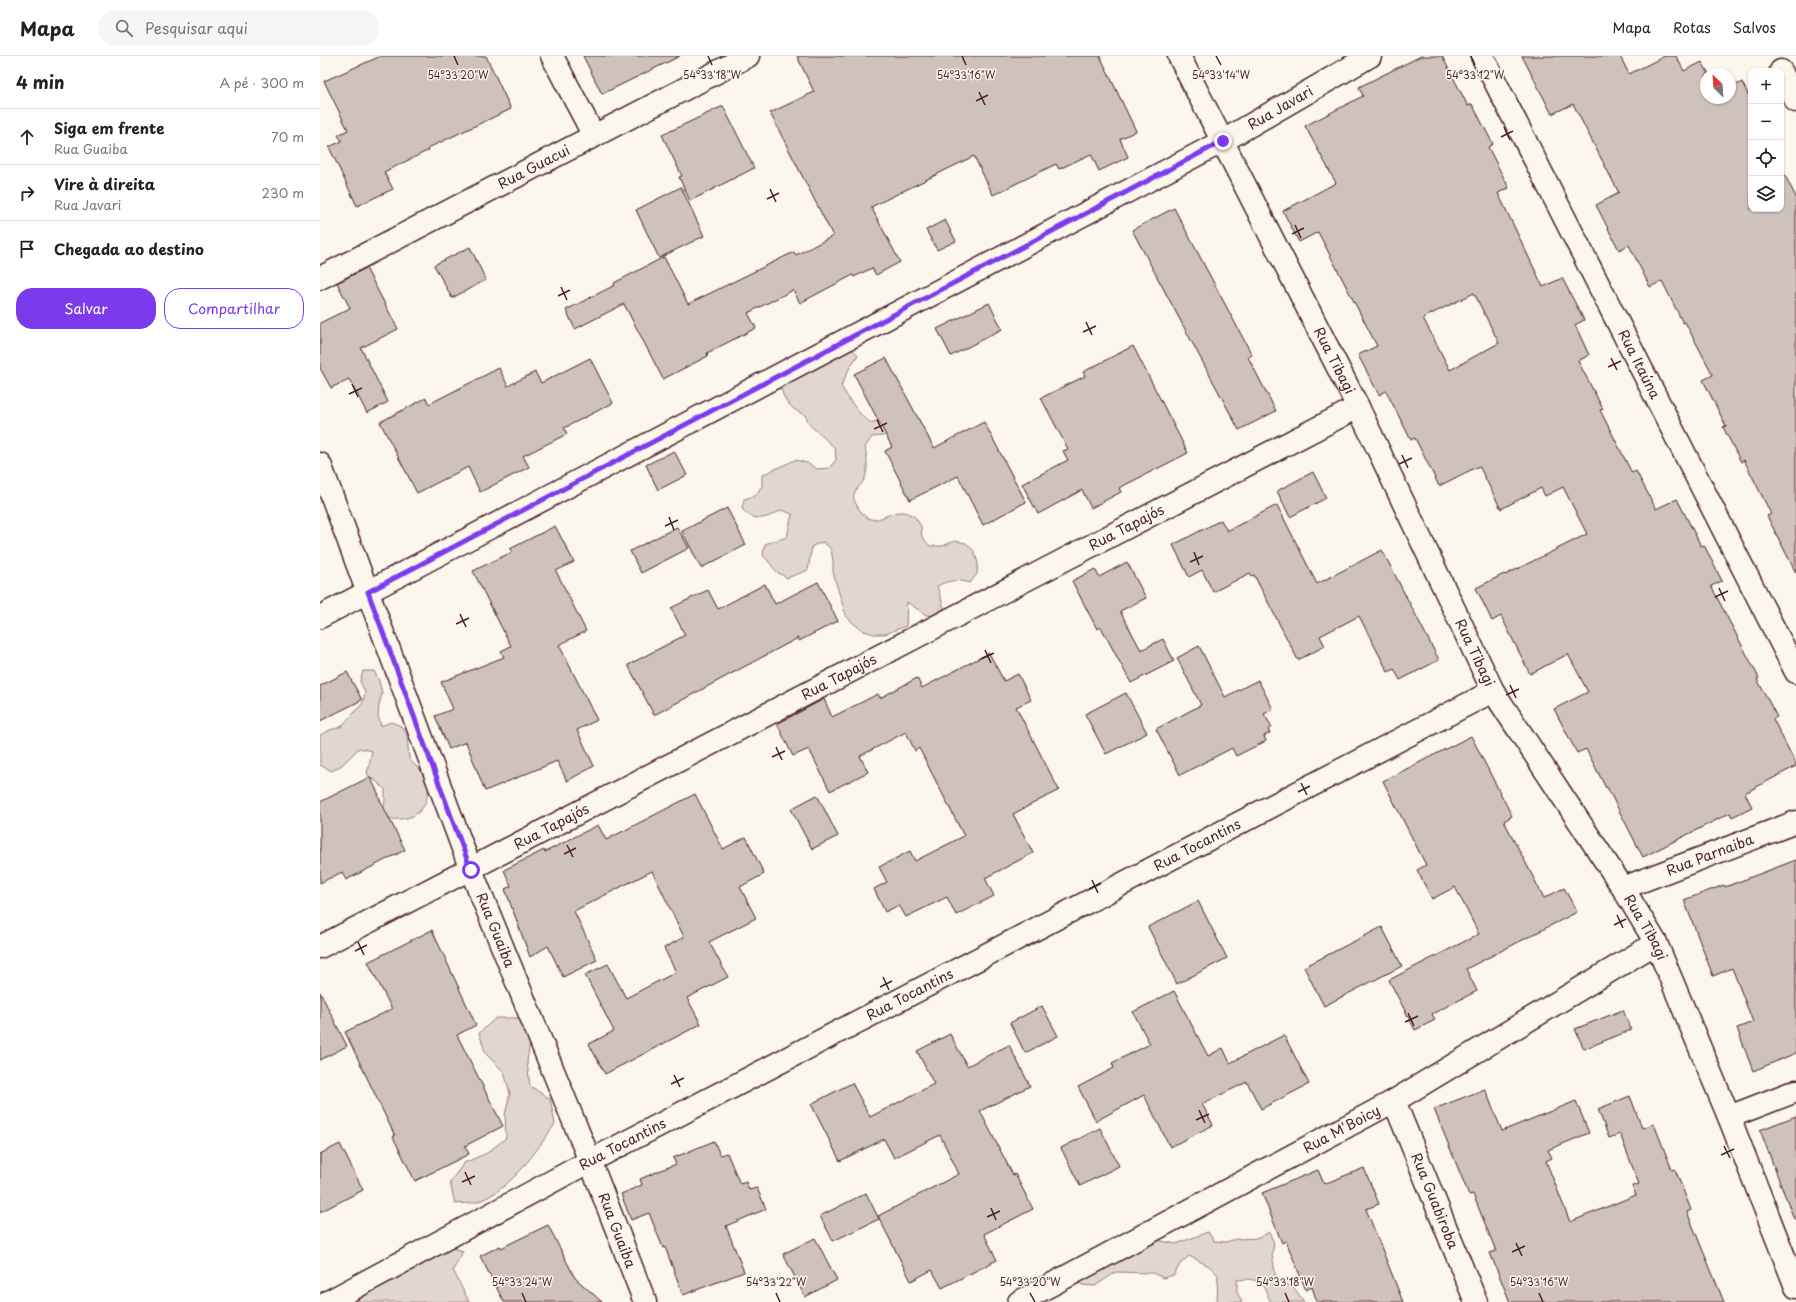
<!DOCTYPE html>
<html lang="pt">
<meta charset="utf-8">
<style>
body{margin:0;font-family:"Playpen Sans",sans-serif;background:#f6f6f6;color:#222}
.controls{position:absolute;right:12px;top:12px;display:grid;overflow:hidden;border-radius:8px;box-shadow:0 1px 3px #0004}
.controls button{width:36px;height:36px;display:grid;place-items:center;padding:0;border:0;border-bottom:1px solid #e0e0e0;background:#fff;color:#222;font:20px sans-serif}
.compass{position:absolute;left:1380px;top:12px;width:36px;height:36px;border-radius:50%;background:#fff;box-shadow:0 1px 3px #0004;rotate:335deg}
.stop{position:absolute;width:12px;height:12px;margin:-9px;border:3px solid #7c3aed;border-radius:50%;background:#fff}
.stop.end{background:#7c3aed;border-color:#fff;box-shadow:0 1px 4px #0008}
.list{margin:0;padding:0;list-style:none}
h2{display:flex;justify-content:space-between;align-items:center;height:52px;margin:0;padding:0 16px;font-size:17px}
h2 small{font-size:13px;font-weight:400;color:#767676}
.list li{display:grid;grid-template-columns:26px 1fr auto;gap:12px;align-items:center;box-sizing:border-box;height:56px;padding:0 16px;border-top:1px solid #e0e0e0}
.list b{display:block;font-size:15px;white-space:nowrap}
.list p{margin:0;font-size:13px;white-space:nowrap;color:#767676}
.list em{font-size:13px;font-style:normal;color:#767676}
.actions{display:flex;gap:8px;padding:12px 16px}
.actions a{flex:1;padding:9px 0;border:1px solid #7c3aed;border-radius:16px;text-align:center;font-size:14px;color:#7c3aed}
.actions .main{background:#7c3aed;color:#fff}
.icon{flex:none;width:22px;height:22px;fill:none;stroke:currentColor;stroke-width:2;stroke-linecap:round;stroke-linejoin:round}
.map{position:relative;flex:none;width:1476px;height:1246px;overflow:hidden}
header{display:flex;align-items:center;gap:24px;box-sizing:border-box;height:56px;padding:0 20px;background:#fff;border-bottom:1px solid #e0e0e0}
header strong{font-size:19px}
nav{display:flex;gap:22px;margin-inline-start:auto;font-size:14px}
.search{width:280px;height:36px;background:#f6f6f6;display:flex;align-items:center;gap:10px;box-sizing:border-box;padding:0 14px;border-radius:16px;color:#767676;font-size:15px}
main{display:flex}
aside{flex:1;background:#fff}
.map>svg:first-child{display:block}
</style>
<header>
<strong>Mapa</strong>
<div class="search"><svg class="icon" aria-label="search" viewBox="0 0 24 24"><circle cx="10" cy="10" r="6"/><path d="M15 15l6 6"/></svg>Pesquisar aqui</div>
<nav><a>Mapa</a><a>Rotas</a><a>Salvos</a></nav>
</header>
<main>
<aside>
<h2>4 min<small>A pé · 300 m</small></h2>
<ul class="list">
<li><svg class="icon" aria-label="ahead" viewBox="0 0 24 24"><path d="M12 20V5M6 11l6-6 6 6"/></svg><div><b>Siga em frente</b><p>Rua Guaiba</p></div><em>70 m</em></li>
<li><svg class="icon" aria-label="right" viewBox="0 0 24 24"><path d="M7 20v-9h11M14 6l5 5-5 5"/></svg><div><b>Vire à direita</b><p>Rua Javari</p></div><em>230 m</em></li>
<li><svg class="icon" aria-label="arrive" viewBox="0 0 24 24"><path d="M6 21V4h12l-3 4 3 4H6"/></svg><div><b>Chegada ao destino</b></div></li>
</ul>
<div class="actions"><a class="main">Salvar</a><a>Compartilhar</a></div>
</aside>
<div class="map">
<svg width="1476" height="1246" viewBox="0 0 1476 1246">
<rect width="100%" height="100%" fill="#fbf7ec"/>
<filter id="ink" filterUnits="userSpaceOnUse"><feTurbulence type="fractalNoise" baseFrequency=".025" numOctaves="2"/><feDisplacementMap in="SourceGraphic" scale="8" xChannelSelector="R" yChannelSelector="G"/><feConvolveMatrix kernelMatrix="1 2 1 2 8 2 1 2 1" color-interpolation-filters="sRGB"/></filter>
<g filter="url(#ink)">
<!-- green -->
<g fill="#e2d7d0" stroke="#967b7e">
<path d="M530 291 538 299 531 309 521 330C530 345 537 357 551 367L575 357 573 377 563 380 552 381 545 391C547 402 549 414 544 424 540 432 529 436 536 448 552 478 563 455 583 456 586 456 591 459 594 460L601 470 602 481 610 490H623L634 485 646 487 654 495 658 507 657 518 650 527C637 523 629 524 617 530L624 552 616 560 606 559 587 546 586 570 565 578H554L544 575 534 568 526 560 516 527 513 515V505L511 493 503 486 492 490 488 514 467 522 457 516 443 499 445 488 467 481 472 458 462 454C445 462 438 468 422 453L424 443 435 440 442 430V419L475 404 487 407 497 413 509 412 516 404 515 392 490 369 485 359C470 353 462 343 460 327L471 328 476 317Z"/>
<path d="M43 615H54L59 625 62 637 59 649 58 660 61 670 71 666 81 670 87 679 89 703 105 719 109 729C108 736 107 746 103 751 96 762 82 764 71 763L63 756 65 744V733L47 718 52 695 39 692 22 709 12 715 0 709V679L10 674 21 671 43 647 45 636 40 625Z"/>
<path d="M176 962H199L210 984 207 1006 210 1030 230 1043 235 1068C216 1095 192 1133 159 1145 152 1148 143 1147 135 1148L130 1126 144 1107 167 1097 186 1082 185 1059 190 1037 184 1016 166 998 159 977Z"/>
<path d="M888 1176 894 1185 906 1186 916 1183 939 1182 949 1176 954 1187 952 1199 956 1222 975 1233 984 1246H951L941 1226 929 1223 917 1224V1236L922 1246H897L898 1219 889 1210 869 1200 860 1208 854 1219 843 1222 833 1217 796 1216 775 1230 762 1229 754 1221 832 1183 856 1188Z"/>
<path d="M121 1189 143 1195 133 1214 149 1246H29Z"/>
</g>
<!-- building -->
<g fill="#cfc2bc" stroke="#4a1f2b" fill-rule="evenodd">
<path d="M61 0H166L191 53 108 92 109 94 64 116 73 133 37 150 9 91 22 85 18 79 28 74 4 25Z"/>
<path d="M263 0H360L282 38Z"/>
<path d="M477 0H780L816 75 800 83 808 101 779 115 771 98 739 113 736 108 673 139 654 100 551 151 580 206 556 219 552 212 534 221 533 219 480 247 473 234 428 257 436 272 387 297 388 300 343 323 304 248 255 273 246 254 295 229 294 227 344 201 368 248 474 196 476 199 513 180 450 57 494 36Z"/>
<path d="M1101 0H1122L1148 50 1152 48 1173 88 1168 91 1189 132 1178 137 1223 231 1242 222 1264 264 1255 269 1269 299 1258 305 1283 353 1280 354 1312 417 1316 415 1336 453 1357 443 1381 490 1384 489 1402 525 1391 530 1439 622 1437 623 1457 661 1453 663 1476 708V710L1425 737 1432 751 1412 761 1410 757 1323 801 1287 731 1286 732 1266 693 1257 697 1234 653 1268 636 1248 598 1210 618 1181 560 1172 565 1156 532 1184 518 1185 519 1267 478 1243 431 1225 440 1221 432 1181 453 1159 410 1119 430 1095 382 1091 384 1066 335 1059 339 1038 299 1057 290 998 176 979 186 963 155 1016 127 985 70 1043 40 1039 31ZM1154 237 1179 287 1130 314 1103 262Z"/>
<path d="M1202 0H1300L1309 18 1345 0H1356L1364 15 1382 6 1389 18H1386V42H1410V32L1422 26 1431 45V153H1461V112L1476 141V517L1447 460 1451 458 1424 404 1421 406 1403 371 1406 370 1383 324 1393 319 1365 266 1363 267 1342 225 1330 231 1309 189 1299 194 1276 149 1299 137 1253 48 1232 58Z"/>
<path d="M403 50 434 112 370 145 359 121 362 120 342 79Z"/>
<path d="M361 131 384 180 339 202 316 154Z"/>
<path d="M854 152 932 299 928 301 956 355 919 374 812 174Z"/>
<path d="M625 164 636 185 617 194 606 174Z"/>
<path d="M150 191 166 224 132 242 114 209Z"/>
<path d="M46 212 78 273 41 292 68 346 47 357 29 323 11 332 0 312V267L30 252 17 227Z"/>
<path d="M669 247 682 273 631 300 617 273Z"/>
<path d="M813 290 868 397 799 432 801 436 771 452 762 434 718 458 702 428 748 404 743 395 748 393 721 342 765 320 763 316Z"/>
<path d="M270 302 293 347 244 372 247 378 203 400 209 411 160 436 148 411 97 437 60 366 106 342 109 348 179 312 188 330 215 316 221 327Z"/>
<path d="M566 302 614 392 664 366 706 446 663 469 638 420 590 444 565 395 572 391 534 318Z"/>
<path d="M354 395 367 419 338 434 326 409Z"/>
<path d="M993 416 1006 442 970 461 957 435Z"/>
<path d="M957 449 997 528 1062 494 1119 604 1080 624 1074 613 1068 616 1039 560 1000 580 1005 590 978 604 934 519 932 520 930 517 893 536 882 514 869 521 853 489 901 464 907 475Z"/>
<path d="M407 452 426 489 381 512 362 475Z"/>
<path d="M235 470 254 506 236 515 266 575 239 589 277 664 257 674 274 710 247 725 237 705 165 735 146 686 129 693 115 660 133 653 121 626 184 601 181 595 191 590 153 515 192 496 190 493Z"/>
<path d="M357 471 369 492 321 517 310 495Z"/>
<path d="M807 506 826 542 800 555 821 594 843 583 854 605 811 627 781 571 777 573 752 525 775 513 779 521Z"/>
<path d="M498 526 518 565 479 585 478 582 334 659 308 609 365 579 351 552 388 534 398 553 445 528 455 548Z"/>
<path d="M879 590 905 641 938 624 953 653 944 658 952 671 948 674 950 677 944 680 946 685 916 700 912 692 860 719 836 673 881 649 857 602Z"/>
<path d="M669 597 684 625 698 618 711 644 696 651 739 734 693 758 713 797 665 822 674 840 636 859 627 841 586 861 579 849 565 856 554 833 567 826 559 811 590 795 595 805 644 780 599 692 595 695 586 676 540 700 548 716 510 735 489 693 473 700 457 668 504 643 512 661 558 638 560 642 597 622 602 632Z"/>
<path d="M27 616 42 644 0 665V630Z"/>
<path d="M806 637 827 677 786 698 765 658Z"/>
<path d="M1151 680 1192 760 1184 765 1224 842 1244 832 1257 856 1146 913 1157 935 1112 958 1115 964 1095 974 1069 924 1159 878 1135 831 1112 843 1097 814 1106 809 1063 725Z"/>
<path d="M50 721 59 739 58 740 85 794 26 824 22 816 0 827V746Z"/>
<path d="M375 738 403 793 426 781 444 818 420 831 436 862 389 886 408 921 367 942 381 968 285 1018 269 988 294 975 265 919 288 908 306 942 356 916 344 892 364 881 332 815 254 855 277 904 243 921 228 890 210 901 185 833 191 830 184 814 224 794 225 796 278 769 286 784Z"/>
<path d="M497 739 518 780 492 793 471 753Z"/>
<path d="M1476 804V997L1433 1015 1417 972 1433 966 1412 912 1393 920 1364 844 1404 829 1405 831Z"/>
<path d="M878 845 907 902 857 928 828 871Z"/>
<path d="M1062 871 1082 910 1004 950 984 911Z"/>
<path d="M112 874 156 969 137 979 183 1070 145 1090 149 1098 95 1125 73 1081 75 1080 25 976 72 953 48 906Z"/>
<path d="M854 935 888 1000 903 992 910 1007 964 979 989 1028 941 1053 927 1026 882 1048 893 1069 850 1091 824 1039 776 1065 758 1031 794 1012 792 1007 830 988 813 956Z"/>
<path d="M0 936 27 990 0 1004Z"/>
<path d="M722 950 738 980 705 997 690 967Z"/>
<path d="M1303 954 1311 974 1264 993 1255 973Z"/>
<path d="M630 978 647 1010 689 989 710 1030 660 1055 693 1119 695 1118 713 1153 664 1178 677 1204 622 1232 612 1214 591 1225 558 1160 639 1118 620 1079 574 1102 564 1083 520 1105 491 1048 532 1027 550 1061 614 1028 597 995Z"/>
<path d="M1165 1033 1182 1075 1256 1045 1269 1077 1228 1094 1232 1102 1226 1105 1250 1166 1316 1139 1312 1130 1319 1128 1300 1078 1289 1082 1278 1053 1310 1040 1322 1072 1334 1068 1352 1114 1355 1113 1371 1154 1367 1156 1404 1246H1190L1170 1197 1176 1195 1153 1138 1149 1139 1114 1053Z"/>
<path d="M1476 1060V1163H1474L1440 1074Z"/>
<path d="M780 1072 799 1110 760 1130 741 1092Z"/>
<path d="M394 1085 400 1099 407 1097 420 1128 426 1126 429 1134 437 1132 446 1153 406 1170 424 1216 363 1239 345 1191 343 1192 329 1157 311 1164 301 1138 322 1129 320 1123 356 1108 353 1102Z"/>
<path d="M20 1088 43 1134 0 1156V1098Z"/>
<path d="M1044 1112 1059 1148 1046 1153 1083 1246H997L992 1231 986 1234 966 1185 962 1187 942 1137 998 1114 1004 1128Z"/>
<path d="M546 1137 559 1163 513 1185 500 1160Z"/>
<path d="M228 1169 255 1222 282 1246H184L160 1200 180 1190 181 1192Z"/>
<path d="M495 1182 517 1224 485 1241 463 1198Z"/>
</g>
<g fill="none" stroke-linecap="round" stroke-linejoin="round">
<defs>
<g id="minor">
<path d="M232 0 274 80"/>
<path id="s1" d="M859 0 1038 351 1173 635 1303 832 1336 887 1409 1061 1476 1231"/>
<path id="s2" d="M1162 0 1476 616"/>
<path d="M1461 15 1476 45"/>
<path id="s3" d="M0 222 428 0"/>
<path id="s4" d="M0 408 151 814 270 1105 325 1246"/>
<path id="s5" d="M0 561 903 85 1050 0"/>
<path id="s6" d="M1303 832 1476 766"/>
<path id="s7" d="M0 891 1038 351"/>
<path id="s8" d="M1074 1045 1156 1246"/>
<path d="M1409 1061 1476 1035"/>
<path id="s9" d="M8 1246 270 1105 1173 635"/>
<path id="s10" d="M699 1246 1074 1045 1336 887"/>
</g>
</defs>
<!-- minor casing -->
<use href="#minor" stroke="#4a1f2b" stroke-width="25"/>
<!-- minor -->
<use href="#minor" stroke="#fbf7ec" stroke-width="22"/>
</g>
</g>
<g fill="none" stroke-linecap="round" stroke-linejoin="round" filter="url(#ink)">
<!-- route -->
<path stroke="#7c3aed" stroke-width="5" d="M151 814 48 536 903 85"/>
</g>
<!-- ticks -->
<path fill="none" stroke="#4a1f2b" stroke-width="1.5" d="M134 0 138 9M388 0 392 9M642 0 646 9M896 0 901 9M1151 0 1155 9M659 36 665 49M656 45 668 39M1184 71 1190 84M1181 81 1193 75M450 133 456 146M447 143 459 137M975 169 981 182M972 178 984 172M241 231 247 244M238 240 250 234M766 266 772 279M763 276 776 270M1291 302 1297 314M1288 311 1301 305M32 328 38 341M29 338 42 332M557 364 563 376M554 373 567 367M1082 399 1088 412M1079 408 1092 402M349 461 354 474M345 470 358 464M874 496 879 509M870 506 883 500M1399 532 1405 545M1395 541 1408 535M140 558 146 571M136 568 149 562M665 594 671 607M661 603 674 597M1190 629 1196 642M1186 639 1199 633M456 691 462 704M452 701 465 695M981 727 987 739M978 736 990 730M247 789 253 801M244 798 256 792M772 824 778 837M769 833 781 827M1297 859 1303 872M1294 869 1306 863M38 886 44 899M35 895 47 889M563 921 569 934M560 931 572 925M1088 957 1094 970M1085 966 1098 960M354 1019 360 1031M351 1028 364 1022M879 1054 885 1067M876 1064 889 1058M1404 1090 1410 1102M1401 1099 1414 1093M145 1116 151 1129M142 1126 155 1120M671 1152 676 1164M667 1161 680 1155M1196 1187 1202 1200M1192 1196 1205 1190M202 1237 206 1246M456 1237 460 1246M710 1237 715 1246M965 1237 969 1246M1219 1237 1223 1246"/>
<g text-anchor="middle" stroke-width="3" stroke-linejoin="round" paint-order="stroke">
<!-- street labels -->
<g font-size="14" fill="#4a1f2b" stroke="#fbf7ec">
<text dy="5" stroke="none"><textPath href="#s5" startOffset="1087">Rua Javari</textPath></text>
<text dy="5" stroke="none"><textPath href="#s3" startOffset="241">Rua Guacui</textPath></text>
<text dy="5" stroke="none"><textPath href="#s1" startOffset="342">Rua Tibagi</textPath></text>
<text dy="5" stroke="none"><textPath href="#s2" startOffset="346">Rua Itaúna</textPath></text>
<text dy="5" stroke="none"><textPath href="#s7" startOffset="909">Rua Tapajós</textPath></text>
<text dy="5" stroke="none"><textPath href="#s1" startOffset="666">Rua Tibagi</textPath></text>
<text dy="5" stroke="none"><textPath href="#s7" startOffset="585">Rua Tapajós</textPath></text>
<text dy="5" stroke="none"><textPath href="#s7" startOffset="261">Rua Tapajós</textPath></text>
<text dy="5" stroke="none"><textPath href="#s9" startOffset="982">Rua Tocantins</textPath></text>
<text dy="5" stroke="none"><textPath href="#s6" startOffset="93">Rua Parnaiba</textPath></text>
<text dy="5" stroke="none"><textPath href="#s1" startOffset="990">Rua Tibagi</textPath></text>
<text dy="5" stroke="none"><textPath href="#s4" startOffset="498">Rua Guaiba</textPath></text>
<text dy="5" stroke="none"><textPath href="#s9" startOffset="658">Rua Tocantins</textPath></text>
<text dy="5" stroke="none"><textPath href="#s10" startOffset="366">Rua M'Boicy</textPath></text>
<text dy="5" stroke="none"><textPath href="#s9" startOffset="334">Rua Tocantins</textPath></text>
<text dy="5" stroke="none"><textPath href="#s8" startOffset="108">Rua Guabiroba</textPath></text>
<text dy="5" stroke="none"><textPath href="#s4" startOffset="822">Rua Guaiba</textPath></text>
</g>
</g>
<g font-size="10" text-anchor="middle" fill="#4a1f2b" stroke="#fbf7ec" stroke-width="3" stroke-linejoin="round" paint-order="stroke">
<text x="138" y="23">54°33'20"W</text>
<text x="392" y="23">54°33'18"W</text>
<text x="646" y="23">54°33'16"W</text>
<text x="901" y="23">54°33'14"W</text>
<text x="1155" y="23">54°33'12"W</text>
<text x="202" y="1230">54°33'24"W</text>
<text x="456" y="1230">54°33'22"W</text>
<text x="710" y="1230">54°33'20"W</text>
<text x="965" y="1230">54°33'18"W</text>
<text x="1219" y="1230">54°33'16"W</text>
</g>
</svg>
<div class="controls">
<button>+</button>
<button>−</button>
<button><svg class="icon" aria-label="locate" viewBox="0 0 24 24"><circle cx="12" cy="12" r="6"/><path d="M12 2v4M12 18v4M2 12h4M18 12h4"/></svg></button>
<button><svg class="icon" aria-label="layers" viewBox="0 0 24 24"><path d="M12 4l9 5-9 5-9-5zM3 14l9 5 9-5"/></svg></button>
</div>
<svg class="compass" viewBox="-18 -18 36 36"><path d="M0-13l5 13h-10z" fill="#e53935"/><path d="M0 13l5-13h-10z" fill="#767676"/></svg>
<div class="stop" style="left:151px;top:814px"></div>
<div class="stop end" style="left:903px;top:85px"></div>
</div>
</main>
